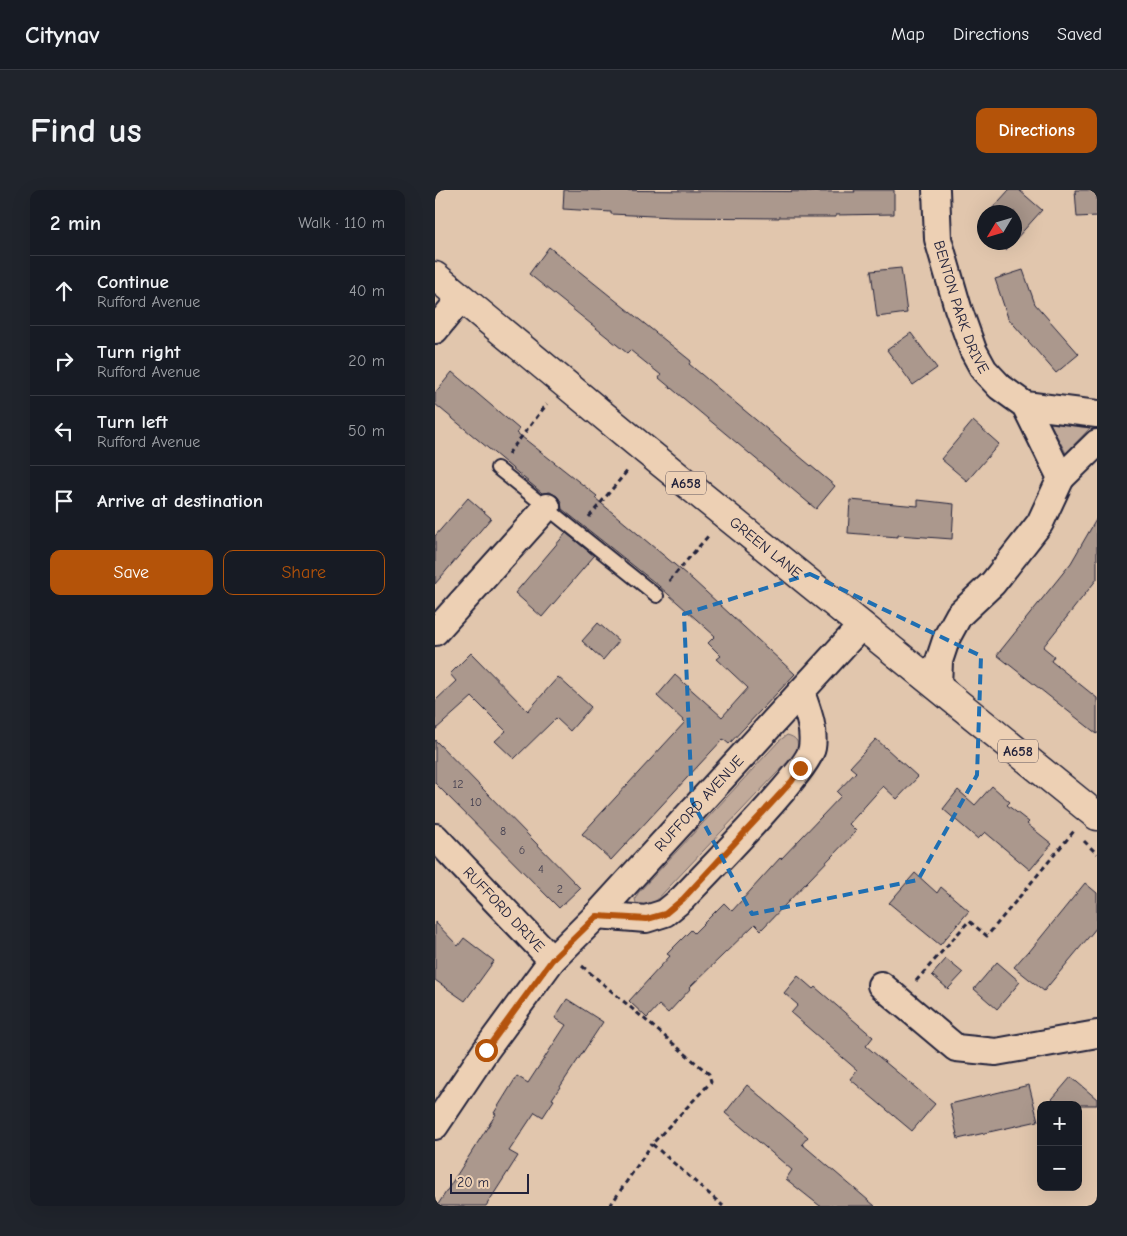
<!DOCTYPE html>
<meta charset="utf-8">
<style>
body{margin:0;font-family:"Comic Neue",sans-serif;background:#20242c;color:#f1f3f6}
.controls{position:absolute;right:15px;bottom:15px;display:grid;overflow:hidden;border-radius:10px;box-shadow:0 5px 20px #0002}
.controls button{width:45px;height:45px;display:grid;place-items:center;padding:0;border:0;border-bottom:1px solid #363941;background:#171b24;color:#f1f3f6;font:25px sans-serif}
.compass{position:absolute;left:542px;top:15px;width:45px;height:45px;border-radius:50%;background:#171b24;box-shadow:0 5px 20px #0002;rotate:232deg}
.scale{position:absolute;left:15px;bottom:12px;width:79px;box-sizing:border-box;padding-left:5px;border:2px solid #22223b;border-top:0;font-size:14px;line-height:18px;white-space:nowrap;color:#22223b;-webkit-text-stroke:4px #edd0b4;paint-order:stroke}
.stop{position:absolute;width:15px;height:15px;margin:-11px;border:4px solid #b45309;border-radius:50%;background:#fff}
.stop.end{background:#b45309;border-color:#fff;box-shadow:0 1px 5px #0008}
.list{margin:0;padding:0;list-style:none}
h2{display:flex;justify-content:space-between;align-items:center;height:65px;margin:0;padding:0 20px;font-size:21px}
h2 small{font-size:16px;font-weight:400;color:#9ea1a6}
.list li{display:grid;grid-template-columns:32px 1fr auto;gap:15px;align-items:center;box-sizing:border-box;height:70px;padding:0 20px;border-top:1px solid #363941}
.list b{display:block;font-size:19px;white-space:nowrap}
.list p{margin:0;font-size:16px;white-space:nowrap;color:#9ea1a6}
.list em{font-size:16px;font-style:normal;color:#9ea1a6}
.actions{display:flex;gap:10px;padding:15px 20px}
.actions a{flex:1;padding:11px 0;border:1px solid #b45309;border-radius:10px;text-align:center;font-size:18px;color:#b45309}
.actions .main{background:#b45309;color:#fff}
.icon{flex:none;width:28px;height:28px;fill:none;stroke:currentColor;stroke-width:2;stroke-linecap:round;stroke-linejoin:round}
.map{position:relative;flex:none;width:662px;height:1016px;overflow:hidden;border-radius:10px}
header{display:flex;align-items:center;gap:30px;box-sizing:border-box;height:70px;padding:0 25px;background:#171b24;border-bottom:1px solid #363941}
header strong{font-size:24px}
nav{display:flex;gap:28px;margin-inline-start:auto;font-size:18px}
.intro{display:flex;align-items:center;justify-content:space-between;box-sizing:border-box;height:120px;padding:0 30px}
h1{margin:0;font-size:35px}
.button{padding:12px 22px;border-radius:10px;background:#b45309;color:#fff;font-size:18px;font-weight:700}
main{display:flex;gap:30px;padding:0 30px}
aside{flex:1;background:#171b24;border-radius:10px;box-shadow:0 5px 20px #0002}
.map>svg:first-child{display:block}
</style>
<header>
<strong>Citynav</strong>
<nav><a>Map</a><a>Directions</a><a>Saved</a></nav>
</header>
<div class="intro"><h1>Find us</h1><a class="button">Directions</a></div>
<main>
<aside>
<h2>2 min<small>Walk · 110 m</small></h2>
<ul class="list">
<li><svg class="icon" aria-label="ahead" viewBox="0 0 24 24"><path d="M12 20V5M6 11l6-6 6 6"/></svg><div><b>Continue</b><p>Rufford Avenue</p></div><em>40 m</em></li>
<li><svg class="icon" aria-label="right" viewBox="0 0 24 24"><path d="M7 20v-9h11M14 6l5 5-5 5"/></svg><div><b>Turn right</b><p>Rufford Avenue</p></div><em>20 m</em></li>
<li><svg class="icon" aria-label="left" viewBox="0 0 24 24"><path d="M17 20v-9H6M10 6l-5 5 5 5"/></svg><div><b>Turn left</b><p>Rufford Avenue</p></div><em>50 m</em></li>
<li><svg class="icon" aria-label="arrive" viewBox="0 0 24 24"><path d="M6 21V4h12l-3 4 3 4H6"/></svg><div><b>Arrive at destination</b></div></li>
</ul>
<div class="actions"><a class="main">Save</a><a>Share</a></div>
</aside>
<div class="map">
<svg width="662" height="1016" viewBox="0 0 662 1016">
<rect width="100%" height="100%" fill="#e1c6ad"/>
<filter id="ink" filterUnits="userSpaceOnUse"><feTurbulence type="fractalNoise" baseFrequency=".02" numOctaves="2"/><feDisplacementMap in="SourceGraphic" scale="10" xChannelSelector="R" yChannelSelector="G"/><feConvolveMatrix kernelMatrix="1 2 1 2 8 2 1 2 1" color-interpolation-filters="sRGB"/></filter>
<g filter="url(#ink)">
<!-- green -->
<g fill="#c1aa9a" stroke="#72666a">
<path d="M615 233 655 238 631 263Z"/>
<path d="M352 545C364 548 365 555 359 565L216 716 202 717 200 709 203 703 344 551Z"/>
</g>
<!-- building -->
<g fill="#ab988d" stroke="#22223b">
<path d="M129 0 420 2 419 0H459V24L401 25V27H344V28L238 27 176 24V22L128 19Z"/>
<path d="M574 0H584L607 20 580 50V22H554Z"/>
<path d="M640 0H662V26L642 27Z"/>
<path d="M563 52H578L571 60Z"/>
<path d="M114 57 256 171 254 174 400 296 381 319 224 188 226 185 195 160 192 163 94 84Z"/>
<path d="M466 78 472 123 442 127 436 81Z"/>
<path d="M588 80 600 114 644 164 621 183 573 128 560 89Z"/>
<path d="M476 143 502 178 478 195 452 160Z"/>
<path d="M17 182 84 239 82 243 162 306 160 308 258 390 360 484 294 554 288 549 176 670 147 644 250 532 222 506 240 485 287 527 313 498 282 469 286 466 273 453 280 446 224 396 127 319 126 312 122 306 115 302 107 303 0 214V203Z"/>
<path d="M538 231 564 254 532 291 506 269Z"/>
<path d="M33 308 56 328 0 394V346Z"/>
<path d="M415 310 483 316V310L519 314 517 349 463 345V347L413 343Z"/>
<path d="M662 328V389L608 457 619 466 616 471 662 508V544L562 465 636 373Z"/>
<path d="M131 343 159 366 107 427 80 403Z"/>
<path d="M163 433 184 451 168 470 147 451Z"/>
<path d="M36 463 93 521 123 487 156 517 135 541 121 528 79 569 60 551 71 541 37 507 0 540V511L21 491 15 484Z"/>
<path d="M441 549 483 587 462 609 448 596 414 634 421 641 326 740 320 734 255 797 256 798 233 823 224 815 212 828 194 811 235 766 232 764 256 740 259 743 289 713 297 721 345 668 346 669 406 606 402 602 421 582 415 577Z"/>
<path d="M0 550 145 698 124 718 0 593Z"/>
<path d="M557 596 575 612 572 615 594 632 592 634 617 654 595 680 550 642 543 649 508 619 523 600 540 615Z"/>
<path d="M480 683 502 703 506 697 534 721 505 755 454 713Z"/>
<path d="M650 693 662 703V737L609 801 579 777 593 761 594 762Z"/>
<path d="M0 732 23 756 29 748 59 771 30 811 0 790Z"/>
<path d="M511 769 528 783 513 799 497 785Z"/>
<path d="M562 772 585 792 562 819 539 799Z"/>
<path d="M363 786 378 799 380 797 438 847 431 856 500 914 477 941 415 889 422 880 356 823 363 815 349 803Z"/>
<path d="M132 809 168 832 117 909 119 910 108 927 100 922 74 961 83 966 51 1016H2L61 924 59 923 82 886 93 893 131 835 120 828Z"/>
<path d="M636 887 662 909V915H612Z"/>
<path d="M312 895 373 947 367 954 440 1016H385L351 989 357 980 290 923Z"/>
<path d="M594 895 603 931 523 949 515 914Z"/>
</g>
<g fill="none" stroke-linecap="round" stroke-linejoin="round">
<defs>
<path id="lane" d="M62 278 222 406"/>
<g id="street">
<path id="s1" d="M501 0 503 49 523 118 538 160 549 180 565 197 590 215 626 288 605 333 558 393 524 425 512 447 504 471 503 497"/>
<path d="M0 140 26 108"/>
<path d="M590 215 662 224"/>
<path d="M626 288 662 253"/>
<path d="M0 442 112 317"/>
<path id="s2" d="M0 647 117 770"/>
<path d="M162 725 211 729 230 723 247 709C269 686 374 579 377 558 380 538 372 520 366 502"/>
<path d="M446 795 521 858 561 862 662 844"/>
<path id="s3" d="M0 936 51 860 117 770 162 725 427 435"/>
</g>
<g id="highway">
<path id="s4" d="M0 86 209 259 662 626"/>
</g>
</defs>
<!-- lane casing -->
<use href="#lane" stroke="#22223b" stroke-width="16"/>
<!-- street casing -->
<use href="#street" stroke="#22223b" stroke-width="30"/>
<!-- highway casing -->
<use href="#highway" stroke="#22223b" stroke-width="31"/>
<!-- path -->
<g stroke="#22223b" stroke-width="3" stroke-dasharray="5 4" stroke-linecap="butt">
<path d="M73 264 112 214"/>
<path d="M154 327 193 280"/>
<path d="M234 391 274 345"/>
<path d="M649 651 662 664"/>
<path d="M147 776 274 884 276 892 217 954 288 1016"/>
<path d="M481 791 534 731 552 746 639 641"/>
<path d="M175 1016 217 954"/>
</g>
<!-- lane -->
<use href="#lane" stroke="#edd0b4" stroke-width="12"/>
<!-- street -->
<use href="#street" stroke="#edd0b4" stroke-width="26"/>
<!-- highway -->
<use href="#highway" stroke="#edd0b4" stroke-width="28"/>
</g>
</g>
<g fill="none" stroke-linecap="round" stroke-linejoin="round" filter="url(#ink)">
<!-- route -->
<path stroke="#b45309" stroke-width="6" d="M51 860 117 770 162 726 212 729 230 724 248 709 357 591 365 578"/>
</g>
<!-- marked area -->
<path fill="none" stroke="#1f6fb2" stroke-width="4" stroke-dasharray="10 6" stroke-linejoin="round" d="M375 384 546 466 542 585 483 690 317 724 257 611 249 424Z"/>
<g text-anchor="middle" stroke-width="4.5" stroke-linejoin="round" paint-order="stroke">
<!-- number labels -->
<g font-size="12" fill="#444050">
<text x="23" y="598">12</text>
<text x="41" y="616">10</text>
<text x="68" y="645">8</text>
<text x="87" y="664">6</text>
<text x="106" y="683">4</text>
<text x="125" y="703">2</text>
</g>
<!-- shield labels -->
<g fill="#edd0b4" stroke="#5f565f" stroke-width="1">
<rect x="231" y="281.5" width="40" height="23" rx="4"/>
<rect x="563" y="549.5" width="40" height="23" rx="4"/>
</g>
<g font-size="14" font-weight="bold" fill="#22223b">
<text x="251" y="298">A658</text>
<text x="583" y="566">A658</text>
</g>
<!-- street labels -->
<g font-size="15" fill="#22223b" stroke="#edd0b4">
<text dy="5" stroke="none"><textPath href="#s1" startOffset="121">BENTON PARK DRIVE</textPath></text>
<text dy="5" stroke="none"><textPath href="#s4" startOffset="428">GREEN LANE</textPath></text>
<text dy="5" stroke="none"><textPath href="#s3" startOffset="418">RUFFORD AVENUE</textPath></text>
<text dy="5" stroke="none"><textPath href="#s2" startOffset="100">RUFFORD DRIVE</textPath></text>
</g>
</g>
</svg>
<div class="controls">
<button>+</button>
<button>−</button>
</div>
<svg class="compass" viewBox="-18 -18 36 36"><path d="M0-13l5 13h-10z" fill="#e53935"/><path d="M0 13l5-13h-10z" fill="#9ea1a6"/></svg>
<div class="scale">20 m</div>
<div class="stop" style="left:51px;top:860px"></div>
<div class="stop end" style="left:365px;top:578px"></div>
</div>
</main>
